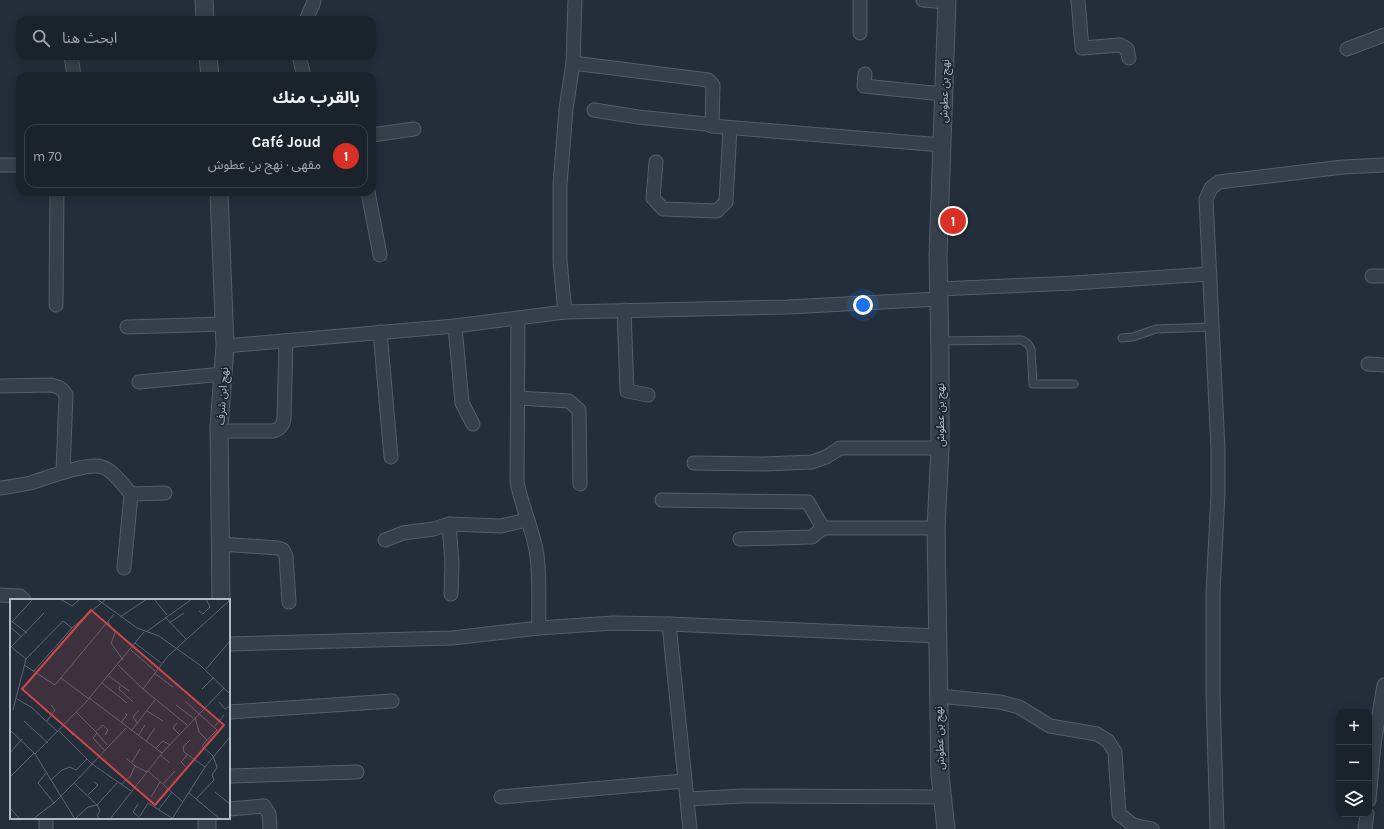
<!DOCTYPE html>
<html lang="ar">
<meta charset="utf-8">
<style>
body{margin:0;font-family:Karla,"Noto Sans Arabic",sans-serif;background:#232a34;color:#f1f3f6;direction:rtl}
.controls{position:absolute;right:12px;bottom:12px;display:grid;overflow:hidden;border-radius:8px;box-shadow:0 2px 10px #0003}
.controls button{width:36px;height:36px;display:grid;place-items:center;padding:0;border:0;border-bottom:1px solid #383f48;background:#1a222c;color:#f1f3f6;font:20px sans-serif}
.you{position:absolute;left:863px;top:305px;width:14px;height:14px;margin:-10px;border:3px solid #fff;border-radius:50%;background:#1a73e8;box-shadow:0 0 0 6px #1a73e833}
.badge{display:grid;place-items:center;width:26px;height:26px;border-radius:50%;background:#d93025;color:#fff;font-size:13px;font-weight:700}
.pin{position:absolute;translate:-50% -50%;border:2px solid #fff;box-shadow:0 1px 4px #0006}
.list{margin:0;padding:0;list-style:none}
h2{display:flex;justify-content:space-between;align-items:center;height:52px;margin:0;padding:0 16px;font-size:17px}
h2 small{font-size:13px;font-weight:400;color:#9fa4a9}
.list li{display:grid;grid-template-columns:26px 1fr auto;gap:12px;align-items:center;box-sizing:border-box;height:64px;margin:0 8px 8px;padding:0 8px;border:1px solid #383f48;border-radius:12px}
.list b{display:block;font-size:15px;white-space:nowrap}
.list p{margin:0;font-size:13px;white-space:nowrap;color:#9fa4a9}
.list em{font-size:13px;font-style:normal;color:#9fa4a9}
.icon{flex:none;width:22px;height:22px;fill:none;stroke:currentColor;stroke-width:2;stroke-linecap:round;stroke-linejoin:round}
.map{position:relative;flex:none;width:1384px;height:829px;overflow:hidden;direction:ltr}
.search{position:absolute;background:#1a222c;box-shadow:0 2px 10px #0003;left:16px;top:16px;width:360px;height:44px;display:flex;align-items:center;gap:10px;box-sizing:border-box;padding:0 14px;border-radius:12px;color:#9fa4a9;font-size:15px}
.panel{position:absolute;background:#1a222c;box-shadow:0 2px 10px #0003;left:16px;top:72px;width:360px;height:124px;border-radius:12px;direction:rtl}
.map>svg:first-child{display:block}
</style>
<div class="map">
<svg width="1384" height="829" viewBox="0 0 1384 829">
<rect width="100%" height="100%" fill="#232e3a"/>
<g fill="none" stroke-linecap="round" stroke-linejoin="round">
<defs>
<g id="service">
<path d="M1122 338 1133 337 1156 329 1213 327"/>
<path d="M940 341 1022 340 1028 344 1031 349 1033 384H1074"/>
</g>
<g id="minor">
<path d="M860 0V33"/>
<path d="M923 0 947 2"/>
<path d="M1078 0 1082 48 1120 45 1127 49 1129 58"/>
<path d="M306 20 313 4 314 0"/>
<path d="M1347 49 1384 35"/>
<path d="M71 56 74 76"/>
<path d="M299 56 304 76"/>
<path d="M573 63 708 80 713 85 712 126 942 145"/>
<path d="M865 74 864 86 943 94"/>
<path d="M594 110 638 117 706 124 712 126"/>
<path d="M372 135 414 129"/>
<path d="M656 162 653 198 663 209 717 211 726 202 730 128"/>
<path d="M0 165H20"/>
<path d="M368 192 380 255"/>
<path d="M1372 276H1384"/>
<path d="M939 289 1074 283 1210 274"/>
<path d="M56 305 57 192"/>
<path d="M624 310 627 391 648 395"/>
<path d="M565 312 560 261V185L566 109 573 63 575 0"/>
<path d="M518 318 517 482C521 503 530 523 535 545 541 569 538 603 539 628"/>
<path d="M455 326 462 403 473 424"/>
<path d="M127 327 224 324"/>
<path d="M380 332 391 457"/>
<path d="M225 346 455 326 565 312 788 307 939 299"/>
<path d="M1368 364 1384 365"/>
<path d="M139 382 223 374"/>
<path d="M2 386 51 385C59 387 62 388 66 395L63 472"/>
<path d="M518 398 569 401 579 410 580 484"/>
<path d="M219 431H273C280 429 283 426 284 418L286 342"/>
<path d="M694 463 763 464 812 462 826 457 840 448H940"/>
<path d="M0 488C10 487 20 485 30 483 46 478 88 462 102 467 112 469 124 486 131 494L124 568"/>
<path d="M131 494 165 493"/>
<path d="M662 500 808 502 823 528"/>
<path d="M449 524 452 563 451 594"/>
<path d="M740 539 812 537 823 528H936"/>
<path d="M385 540 403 533 434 529 449 524 501 526 527 520"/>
<path d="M220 544 278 548 283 550 286 556 289 602"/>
<path d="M0 595 20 596 24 600"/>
<path d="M229 644 452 638 539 628 613 623 669 624"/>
<path d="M938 696 1000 702 1019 707 1050 726 1097 734 1108 741 1115 752 1119 814 1133 825 1152 829"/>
<path d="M229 712 392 701"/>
<path d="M229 776 357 772"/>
<path d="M501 797 684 781"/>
<path d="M688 799 742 796 942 797"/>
<path d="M1369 800 1374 744 1384 685"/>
<path d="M229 809 264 806 269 814 270 829"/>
<path d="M46 829V818"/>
<path d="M690 829 669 624 938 636"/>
<path d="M1217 829 1213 694V593L1218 493V449L1206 199 1211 188 1219 182 1343 167 1384 165"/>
<path d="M1365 829 1367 814"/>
</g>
<g id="tertiary">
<path d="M204 0 205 20"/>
<path d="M208 56 210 76"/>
<path d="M219 192 225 346 219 427 221 600"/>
<path d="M207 818V829"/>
<path d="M946 829 940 775 936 528 940 448V353L938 256 947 0"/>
</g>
</defs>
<!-- service casing -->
<use href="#service" stroke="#545e68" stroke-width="9"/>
<!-- minor casing -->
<use href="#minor" stroke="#545e68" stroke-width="15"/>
<!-- tertiary casing -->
<use href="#tertiary" stroke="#545e68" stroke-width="19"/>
<!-- service -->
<use href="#service" stroke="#36404a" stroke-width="7"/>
<!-- minor -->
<use href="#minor" stroke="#36404a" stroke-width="13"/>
<!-- tertiary -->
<use href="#tertiary" stroke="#36404a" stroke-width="17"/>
</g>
<g text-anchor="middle" stroke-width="3.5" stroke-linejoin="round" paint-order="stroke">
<!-- street labels -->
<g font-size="11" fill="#b1bbc6" stroke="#1c252f">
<text transform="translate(944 91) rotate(-88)" y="4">نهج بن عطوش</text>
<text transform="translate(222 396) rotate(-86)" y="4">نهج ابن شرف</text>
<text transform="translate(940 415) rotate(-90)" y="4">نهج بن عطوش</text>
<text transform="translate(939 738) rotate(-92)" y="4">نهج بن عطوش</text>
</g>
</g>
<!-- overview -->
<g transform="translate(10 599)">
<rect width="220" height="220" fill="#232e3a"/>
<path fill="none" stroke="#5c6672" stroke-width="1" d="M50 0 62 7 70 0M87 0 127 29 149 37 191 67 220 95M144 0 157 16M189 12 193 15 200 8 196 0M110 18 137 0M155 18 176 40M0 21 17 34M2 23 22 1M98 23 105 34 101 44 113 61M159 24 174 14M0 28 12 38M136 33 182 0M125 44 151 64M0 47 16 60 3 111M1 48 34 14M121 51 145 72M16 60 53 22 62 29M14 66 45 86 104 15M108 66 133 90 158 57 219 2 217 0M196 70 220 42M23 73 62 29 96 0M144 74 163 88M99 77 119 92M51 79 79 100M92 84 117 104M110 87 109 90 123 103M133 90 177 126M192 90 204 78M79 99 152 154M7 100 21 108 48 133M175 102 207 131 197 141 189 133 185 118M209 103 215 110 220 107M166 106 183 119M137 112 153 122M66 113 87 134 83 139 95 152M14 122 38 144M37 122 45 111 41 106M111 124 117 116 115 114M167 124 163 129 169 135M128 125 123 118 129 111M54 127 63 136M205 127 214 116M0 131 25 155 65 220M49 132 82 165 116 129M121 132 145 101M85 133 93 126 98 131 95 136M87 134 97 146M128 137 135 126M180 141 173 148 174 153 195 168M136 142 145 129M146 149 153 142 160 146M0 154 12 140M25 155 76 103 134 33M150 156 160 164M122 163 130 150M125 167 137 173M177 169 171 163 178 155M138 172 173 203M36 174 28 184 44 204M0 178 24 154M41 181 52 171 60 168 66 171 77 160M64 184 82 165 121 192M111 185 120 178 125 167 116 159M153 185 165 172M205 193 220 205M179 194 210 220M78 196 88 186 84 183M141 198 150 183M186 200 204 181 202 176 207 168 203 157 192 147 197 141M128 205 123 213 131 220M0 209 10 220M149 210 162 193M130 217 138 204 162 219M23 220 44 204 64 184 87 206 78 208 65 220M90 220 87 217 90 212 87 206 107 184M100 220 152 154 214 89M162 220 195 168 220 138"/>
<path fill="#cf4548" fill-opacity="0.15" stroke="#cf4548" stroke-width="2" d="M81 11 214 126 145 206 12 90Z"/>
<rect width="220" height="220" fill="none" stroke="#b1bbc6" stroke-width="2"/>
</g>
</svg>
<div class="controls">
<button>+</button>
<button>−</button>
<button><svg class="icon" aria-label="layers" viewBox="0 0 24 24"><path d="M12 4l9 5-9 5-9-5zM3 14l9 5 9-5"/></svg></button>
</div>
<div class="you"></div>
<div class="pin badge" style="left:953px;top:221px">1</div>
<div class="search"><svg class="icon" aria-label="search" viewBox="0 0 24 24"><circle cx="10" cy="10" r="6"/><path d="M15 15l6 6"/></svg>ابحث هنا</div>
<section class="panel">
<h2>بالقرب منك<small></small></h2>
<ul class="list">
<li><span class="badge">1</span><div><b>Café Joud</b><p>مقهى · نهج بن عطوش</p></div><em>70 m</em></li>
</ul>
</section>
</div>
